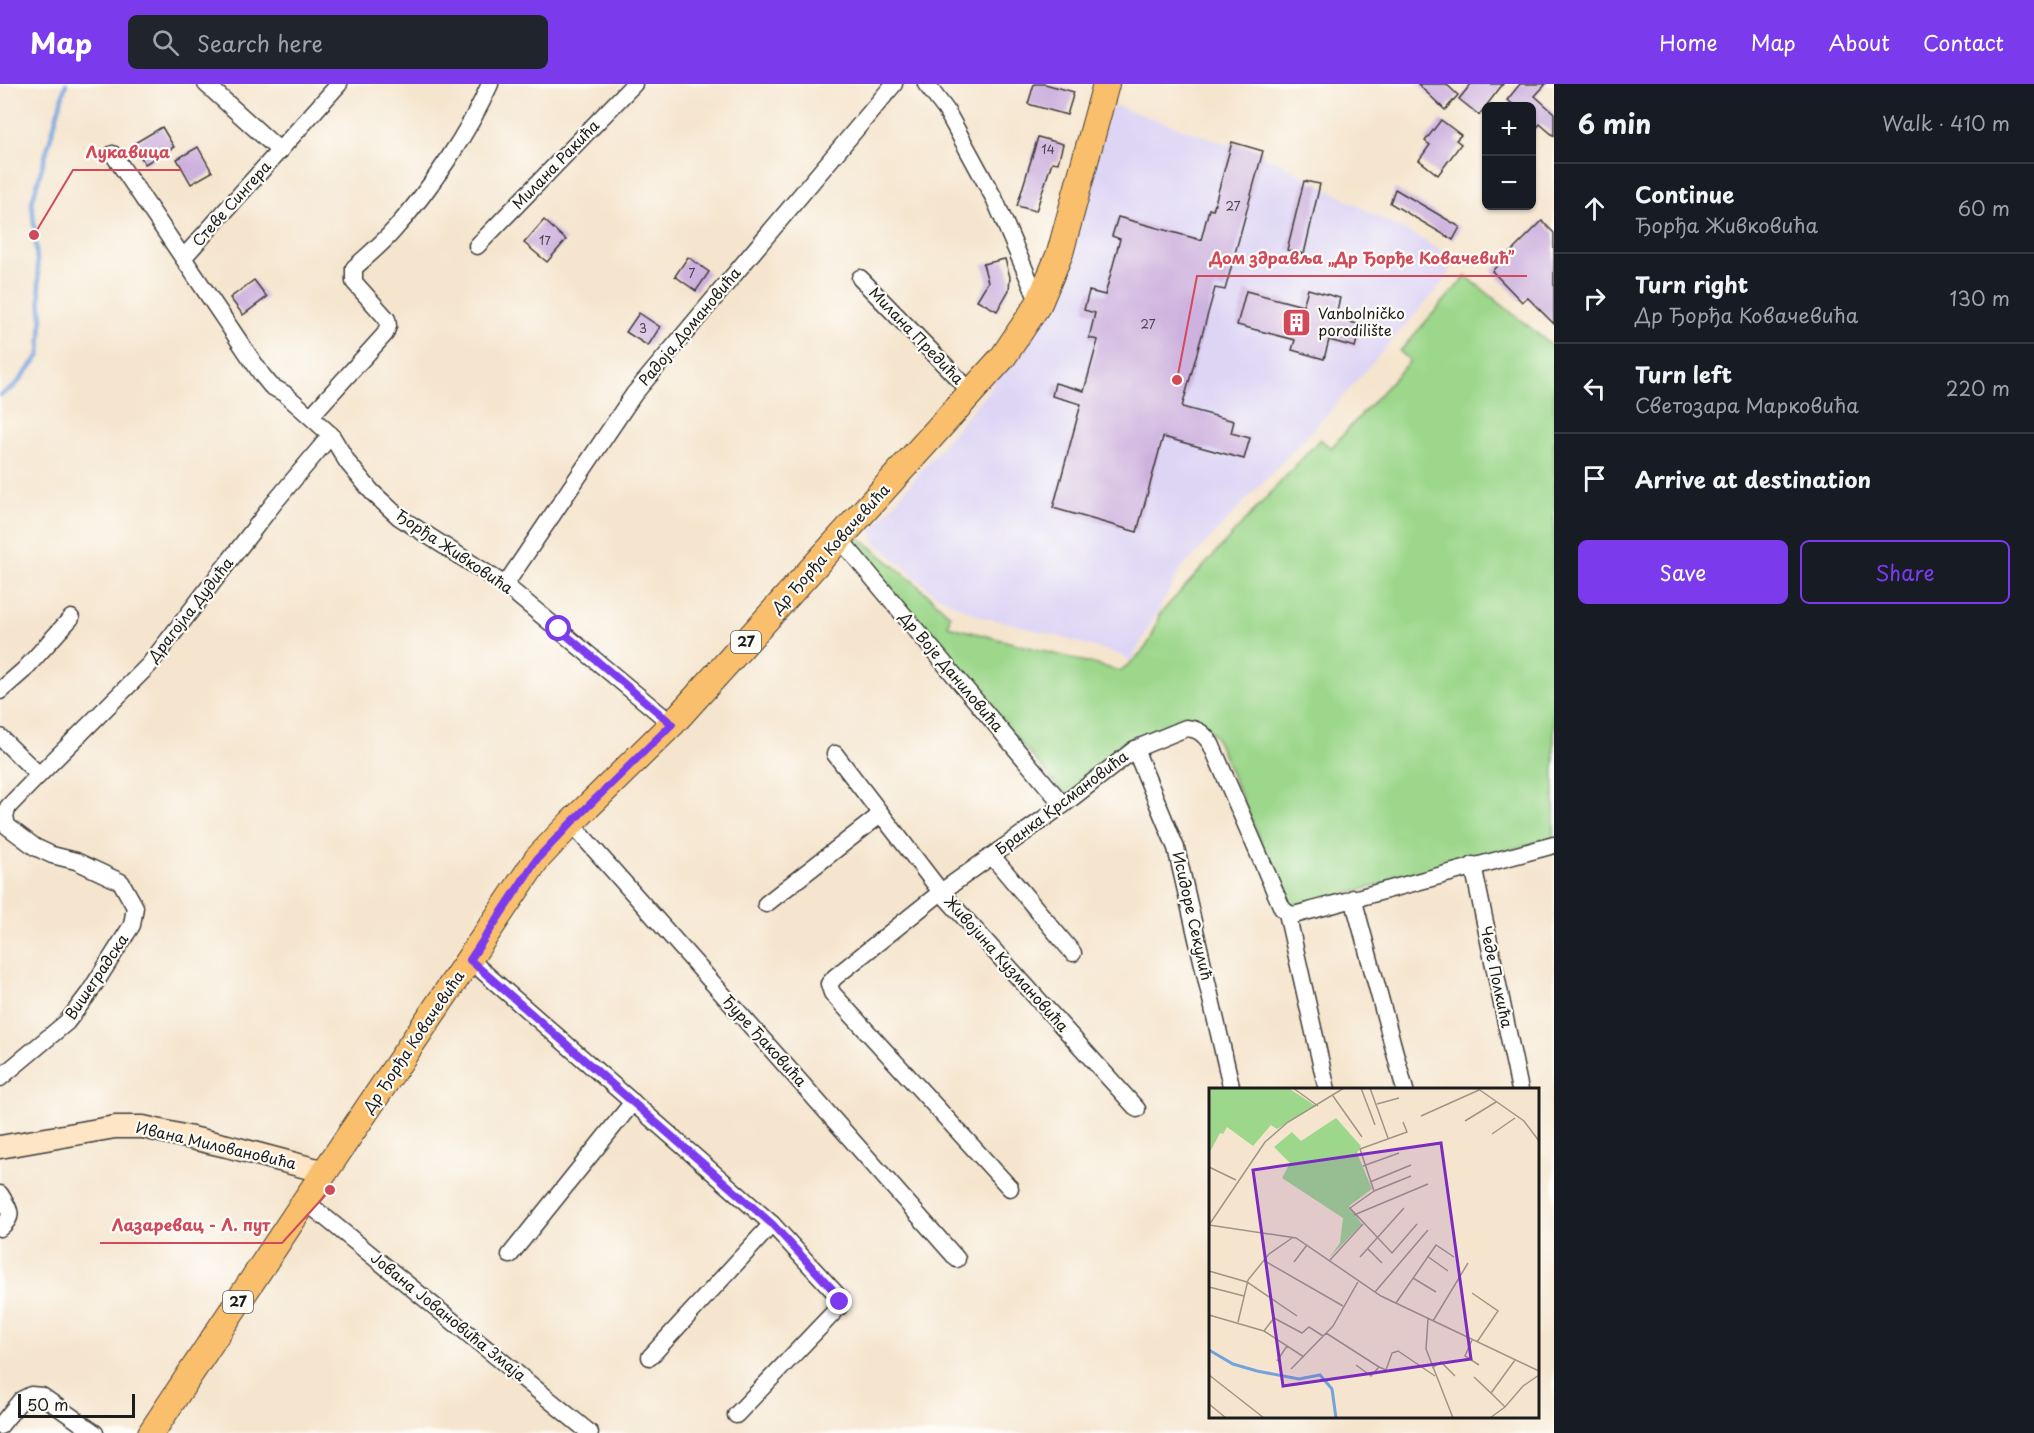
<!DOCTYPE html>
<meta charset="utf-8">
<style>
body{margin:0;font-family:"Playpen Sans",sans-serif;background:#20242c;color:#f1f3f6}
.controls{position:absolute;right:18px;top:18px;display:grid;overflow:hidden;border-radius:9px;box-shadow:0 2px 4px #0004}
.controls button{width:54px;height:54px;display:grid;place-items:center;padding:0;border:0;border-bottom:2px solid #363941;background:#171b24;color:#f1f3f6;font:30px sans-serif}
.scale{position:absolute;left:18px;bottom:15px;width:117px;box-sizing:border-box;padding-left:6px;border:3px solid #1c1c1c;border-top:0;font-size:16px;line-height:21px;white-space:nowrap;color:#1c1c1c;-webkit-text-stroke:4px #fdfcf7;paint-order:stroke}
.stop{position:absolute;width:18px;height:18px;margin:-14px;border:4px solid #7c3aed;border-radius:50%;background:#fff}
.stop.end{background:#7c3aed;border-color:#fff;box-shadow:0 2px 6px #0008}
.list{margin:0;padding:0;list-style:none}
h2{display:flex;justify-content:space-between;align-items:center;height:78px;margin:0;padding:0 24px;font-size:26px}
h2 small{font-size:20px;font-weight:400;color:#9ea1a6}
.list li{display:grid;grid-template-columns:39px 1fr auto;gap:18px;align-items:center;box-sizing:border-box;height:90px;padding:0 24px;border-top:2px solid #363941}
.list b{display:block;font-size:22px;white-space:nowrap}
.list p{margin:0;font-size:20px;white-space:nowrap;color:#9ea1a6}
.list em{font-size:20px;font-style:normal;color:#9ea1a6}
.actions{display:flex;gap:12px;padding:18px 24px}
.actions a{flex:1;padding:14px 0;border:2px solid #7c3aed;border-radius:9px;text-align:center;font-size:21px;color:#7c3aed}
.actions .main{background:#7c3aed;color:#fff}
.icon{flex:none;width:33px;height:33px;fill:none;stroke:currentColor;stroke-width:2;stroke-linecap:round;stroke-linejoin:round}
.map{position:relative;flex:none;width:1554px;height:1349px;overflow:hidden}
header{display:flex;align-items:center;gap:36px;box-sizing:border-box;height:84px;padding:0 30px;background:#7c3aed;color:#fff}
header strong{font-size:28px}
nav{display:flex;gap:33px;margin-inline-start:auto;font-size:21px}
.search{width:420px;height:54px;background:#20242c;display:flex;align-items:center;gap:15px;box-sizing:border-box;padding:0 21px;border-radius:9px;color:#9ea1a6;font-size:22px}
main{display:flex}
aside{flex:1;background:#171b24}
.map>svg:first-child{display:block}
</style>
<header>
<strong>Map</strong>
<div class="search"><svg class="icon" aria-label="search" viewBox="0 0 24 24"><circle cx="10" cy="10" r="6"/><path d="M15 15l6 6"/></svg>Search here</div>
<nav><a>Home</a><a>Map</a><a>About</a><a>Contact</a></nav>
</header>
<main>
<div class="map">
<svg width="1554" height="1349" viewBox="0 0 1554 1349">
<rect width="100%" height="100%" fill="#fdfcf7"/>
<filter id="ink" filterUnits="userSpaceOnUse"><feTurbulence type="fractalNoise" baseFrequency=".0167" numOctaves="2"/><feDisplacementMap in="SourceGraphic" scale="12" xChannelSelector="R" yChannelSelector="G"/><feConvolveMatrix kernelMatrix="1 2 1 2 8 2 1 2 1" color-interpolation-filters="sRGB"/></filter>
<filter id="wash" filterUnits="userSpaceOnUse"><feTurbulence type="fractalNoise" baseFrequency=".008" numOctaves="4" result="noise"/><feDisplacementMap in="SourceGraphic" scale="24" xChannelSelector="R" yChannelSelector="G"/><feGaussianBlur stdDeviation="1.35" result="paint"/><feColorMatrix in="noise" values="0 0 0 0 0 0 0 0 0 0 0 0 0 0 0 0 0 1.4 0 .05"/><feComposite in="paint" operator="in"/></filter>
<g filter="url(#wash)">
<rect width="100%" height="100%" fill="#f5e5ce"/>
<!-- built -->
<path fill="#ded5f5" d="M1113 21 1279 78 1374 131 1427 158 1446 170 1451 179 1448 192 1436 207 1323 335 1180 486 1131 577 1115 569 1070 556 1018 541 981 533 937 512 874 457 872 446 992 302Z"/>
<!-- green -->
<path fill="#9cd78b" stroke="#5c7a54" stroke-width="1.5" d="M1466 192 1554 263V754L1298 823 1291 821 1286 816 1215 652C1207 642 1203 637 1190 636L1138 657 1067 713 849 457 855 450 916 500 950 531 948 542 1120 587C1144 569 1152 560 1159 531L1320 355 1331 364 1410 277 1400 267Z"/>
<g fill="none" stroke-linecap="round" stroke-linejoin="round">
<!-- stream -->
<path stroke="#73a2dc" stroke-width="4.5" d="M0 311 14 303 40 271 42 235 32 118 66 0"/>
</g>
<g id="blocks">
<!-- building -->
<g fill="#cdb1de">
<path d="M1034 0H1045L1074 8 1067 31 1028 20Z"/>
<path d="M1418 0H1446L1458 11 1445 26Z"/>
<path d="M1471 0H1503L1479 31 1459 15Z"/>
<path d="M1520 0H1546L1535 12 1554 29V52L1540 40 1532 49V22H1516L1507 16Z"/>
<path d="M1441 36 1461 51 1456 56 1461 60 1438 91 1419 76 1430 61 1425 57Z"/>
<path d="M162 43 174 63 145 80 133 60Z"/>
<path d="M1038 53 1063 60 1058 79 1052 78 1036 127 1017 122Z"/>
<path d="M1232 58 1263 67 1225 206 1215 204 1182 323 1234 337 1231 349 1250 354 1244 375 1163 353 1137 448 1053 424 1081 320 1052 312 1055 299 1084 307 1098 256 1089 254 1095 229 1084 226 1089 207 1105 211 1120 155 1112 152 1118 133 1201 156 1209 125 1213 126Z"/>
<path d="M198 63 212 88 191 100 177 75Z"/>
<path d="M1304 97 1320 100 1304 170 1287 166Z"/>
<path d="M1395 105 1460 143 1453 156 1390 119Z"/>
<path d="M544 136 566 156 547 178 524 159Z"/>
<path d="M1542 137 1554 149V240L1527 213 1522 218 1492 187Z"/>
<path d="M688 173 709 188 696 207 675 192Z"/>
<path d="M1005 175 1010 193 1009 206 997 227 977 216 988 198 983 180Z"/>
<path d="M254 196 267 213 243 231 230 214Z"/>
<path d="M1308 205 1340 214 1335 234 1361 241 1355 263 1329 256 1324 275 1292 266 1295 256 1237 241 1246 207 1303 222Z"/>
<path d="M639 229 660 243 648 262 626 248Z"/>
</g>
</g>
</g>
<g filter="url(#ink)">
<use href="#blocks" fill-opacity="0" stroke="#3d3a37" stroke-width="1.5"/>
<g fill="none" stroke-linecap="round" stroke-linejoin="round">
<defs>
<g id="street">
<path d="M206 0 280 67"/>
<path d="M926 0 946 26 995 116 1039 219"/>
<path d="M113 70 262 291 271 302 285 310 331 351 348 379 372 408 399 433 505 501 672 640"/>
<path d="M477 162 634 0"/>
<path d="M184 173 339 0"/>
<path d="M860 194 972 309"/>
<path d="M311 332 385 250 388 242 387 235 354 198V184C367 172 382 160 394 146 429 107 469 48 490 0"/>
<path d="M840 455 1063 721"/>
<path d="M505 501 634 310 894 0"/>
<path d="M0 607 24 586 71 534"/>
<path d="M0 653 39 691 8 723 5 732 7 742 35 763 52 771 76 777 121 798 135 823 132 841 89 909 67 938 0 994"/>
<path d="M1135 665 1176 764 1232 1006"/>
<path d="M835 670 941 808 1137 1025"/>
<path d="M39 691 149 581 274 419 331 351"/>
<path d="M571 739 957 1175"/>
<path d="M992 772 1073 869"/>
<path d="M1473 781 1520 1006"/>
<path d="M1353 814 1405 1006"/>
<path d="M766 820 880 731"/>
<path d="M1287 829 1327 1006"/>
<path d="M470 876 772 1140 840 1214 839 1223 736 1331"/>
<path d="M1010 1104 832 909 829 900 835 893 941 808 1063 721 1135 665 1186 644C1199 645 1204 650 1211 660L1282 824 1287 829 1294 831 1554 761"/>
<path d="M0 1110C9 1125 16 1132 0 1144"/>
<path d="M305 1117 590 1349"/>
<path d="M510 1171 633 1018"/>
<path d="M650 1273 772 1140"/>
<path d="M0 1342 21 1316 31 1311 42 1312 95 1349"/>
</g>
<path id="secondary" d="M0 1063 115 1043H143L227 1062 325 1088"/>
<path id="primary" d="M151 1349 305 1117 537 775 571 739 672 640 1003 273 1039 219 1060 169 1106 0"/>
</defs>
<!-- street casing -->
<use href="#street" stroke="#3d3a37" stroke-width="19"/>
<!-- secondary casing -->
<use href="#secondary" stroke="#3d3a37" stroke-width="25"/>
<!-- primary casing -->
<use href="#primary" stroke="#3d3a37" stroke-width="28"/>
<!-- street -->
<use href="#street" stroke="#fff" stroke-width="16"/>
<!-- secondary -->
<use href="#secondary" stroke="#fde5c5" stroke-width="22"/>
<!-- primary -->
<use href="#primary" stroke="#f9bf6d" stroke-width="26"/>
</g>
</g>
<g fill="none" stroke-linecap="round" stroke-linejoin="round" filter="url(#ink)">
<!-- route -->
<path stroke="#7c3aed" stroke-width="8" d="M559 545 672 640 571 739 537 775 470 876 772 1140 835 1208 840 1214V1218"/>
</g>
<!-- icons -->
<defs>
<symbol id="building-square" viewBox="-11 -11 22 22"><rect x="-9" y="-9" width="18" height="18" rx="4" fill="#d1495b" stroke="#fdfcf7"/><path d="M-4-6H4V6H1V3H-1V6H-4ZM-2.5-4.3h1.7v1.8h-1.7ZM.8-4.3h1.7v1.8H.8ZM-2.5-1h1.7V.8h-1.7ZM.8-1h1.7V.8H.8Z" fill="#fff"/></symbol>
</defs>
<g fill-rule="evenodd">
<use href="#building-square" x="1280" y="222" width="33" height="33"/>
</g>
<g text-anchor="middle" stroke-width="4.5" stroke-linejoin="round" paint-order="stroke">
<!-- number labels -->
<g font-size="12" fill="#48414c">
<text x="1048" y="70">14</text>
<text x="1233" y="127">27</text>
<text x="545" y="161">17</text>
<text x="692" y="194">7</text>
<text x="1148" y="245">27</text>
<text x="643" y="249">3</text>
</g>
<!-- shield labels -->
<g fill="#fdfcf7" stroke="#605f5e" stroke-width="1.5">
<rect x="731" y="547" width="30" height="22" rx="4.5"/>
<rect x="223" y="1207" width="30" height="22" rx="4.5"/>
</g>
<g font-size="14" font-weight="bold" fill="#1c1c1c">
<text x="746" y="563">27</text>
<text x="238" y="1223">27</text>
</g>
<!-- street labels -->
<g font-size="15" fill="#1c1c1c" stroke="#fdfcf7">
<text transform="translate(556 81) rotate(-46)" y="5">Милана Ракића</text>
<text transform="translate(232 120) rotate(-48)" y="5">Стеве Сингера</text>
<text transform="translate(690 243) rotate(-50)" y="5">Радоја Домановића</text>
<text transform="translate(916 252) rotate(46)" y="5">Милана Предића</text>
<text transform="translate(831 465) rotate(-48)" y="5">Др Ђорђа Ковачевића</text>
<text transform="translate(454 468) rotate(34)" y="5">Ђорђа Живковића</text>
<text transform="translate(191 526) rotate(-52)" y="5">Драгојла Дудића</text>
<text transform="translate(951 588) rotate(50)" y="5">Др Воје Даниловића</text>
<text transform="translate(1062 719) rotate(-37)" y="5">Бранка Крсмановића</text>
<text transform="translate(1192 832) rotate(77)" y="5">Исидоре Секулић</text>
<text transform="translate(1006 880) rotate(48)" y="5">Живојина Кузмановића</text>
<text transform="translate(97 893) rotate(-56)" y="5">Вишеградска</text>
<text transform="translate(1496 893) rotate(78)" y="5">Чеде Полкића</text>
<text transform="translate(764 957) rotate(48)" y="5">Ђуре Ђаковића</text>
<text transform="translate(414 958) rotate(-56)" y="5">Др Ђорђа Ковачевића</text>
<text transform="translate(216 1062) rotate(13)" y="5">Ивана Миловановића</text>
<text transform="translate(448 1233) rotate(39)" y="5">Јована Јовановића Змаја</text>
</g>
<!-- poi labels -->
<g font-size="15" fill="#1c1c1c" stroke="#fdfcf7" text-anchor="start">
<text x="1318" y="235">Vanbolničko<tspan x="1318" dy="17">porodilište</tspan></text>
</g>
</g>
<!-- overview -->
<g transform="translate(1209 1004)">
<rect width="330" height="330" fill="#f5e5ce"/>
<path d="M0 0H79L107 18 68 41 62 37 44 58 18 39 14 46 11 45 0 66ZM127 30 152 58 148 65 163 101 140 118 153 136 120 170 131 155 134 130 73 90 81 75 65 59 83 44 92 53Z" fill="#9cd78b"/>
<path fill="none" stroke="#73a2dc" stroke-width="3" d="M0 262 24 276 48 283 90 291 111 287 123 301 127 330"/>
<path fill="none" stroke="#9e9587" stroke-width="1.5" d="M84 0 109 18M152 0 166 37M161 0 179 50M268 0 315 33 330 53M124 8 153 49M168 16 190 10M212 28 270 2M256 33 287 14M194 34 198 44 151 61 165 103 141 120 183 165 208 136M283 46 306 30M154 78 190 65M0 79 27 92M161 94 202 77M165 103 202 88M145 127 219 96M0 137 56 54 79 34 135 0M0 137 87 150 172 208 330 283M159 161 173 175M218 168 239 183M151 169 195 120M54 172 134 218M121 172 154 136M85 174 98 157M0 183 38 194 88 228M204 190 227 204M0 199 35 208M166 204 219 142M263 205 289 223 268 254M187 215 227 157 245 169M0 227 55 243 95 269M219 231 217 261 244 330M224 233 259 175M29 234 39 192 60 166 83 150M55 243 65 230 93 245 100 239 114 248M117 245 170 279M263 252 256 268 270 277M68 273 78 258M147 277 162 288 170 279 177 282 183 265 189 263 226 288M223 280 232 274 246 288M82 281 124 238 150 192M0 287 55 330M265 289 282 305 306 272M282 305 296 319 314 298 330 287M0 316 17 330M281 330 296 319"/>
<path fill="#7b2cbf" fill-opacity="0.15" stroke="#7b2cbf" stroke-width="3" d="M232 55 262 271 74 298 44 82Z"/>
<rect width="330" height="330" fill="none" stroke="#1c1c1c" stroke-width="3"/>
</g>
<!-- callouts -->
<path fill="none" stroke="#d1495b" stroke-width="2" d="M34 151L73 86H182M1177 296L1197 192H1527M330 1106L282 1159H100"/>
<g fill="#d1495b" stroke="#fdfcf7" stroke-width="2">
<circle cx="34" cy="151" r="6"/>
<circle cx="1177" cy="296" r="6"/>
<circle cx="330" cy="1106" r="6"/>
</g>
<g font-size="16" text-anchor="middle" font-weight="bold" fill="#d1495b" stroke="#fdfcf7" stroke-width="4.5" stroke-linejoin="round" paint-order="stroke">
<text x="128" y="74">Лукавица</text>
<text x="1362" y="180">Дом здравља „Др Ђорђе Ковачевић”</text>
<text x="191" y="1147">Лазаревац - Л. пут</text>
</g>
</svg>
<div class="controls">
<button>+</button>
<button>−</button>
</div>
<div class="scale">50 m</div>
<div class="stop" style="left:559px;top:545px"></div>
<div class="stop end" style="left:840px;top:1218px"></div>
</div>
<aside>
<h2>6 min<small>Walk · 410 m</small></h2>
<ul class="list">
<li><svg class="icon" aria-label="ahead" viewBox="0 0 24 24"><path d="M12 20V5M6 11l6-6 6 6"/></svg><div><b>Continue</b><p>Ђорђа Живковића</p></div><em>60 m</em></li>
<li><svg class="icon" aria-label="right" viewBox="0 0 24 24"><path d="M7 20v-9h11M14 6l5 5-5 5"/></svg><div><b>Turn right</b><p>Др Ђорђа Ковачевића</p></div><em>130 m</em></li>
<li><svg class="icon" aria-label="left" viewBox="0 0 24 24"><path d="M17 20v-9H6M10 6l-5 5 5 5"/></svg><div><b>Turn left</b><p>Светозара Марковића</p></div><em>220 m</em></li>
<li><svg class="icon" aria-label="arrive" viewBox="0 0 24 24"><path d="M6 21V4h12l-3 4 3 4H6"/></svg><div><b>Arrive at destination</b></div></li>
</ul>
<div class="actions"><a class="main">Save</a><a>Share</a></div>
</aside>
</main>
